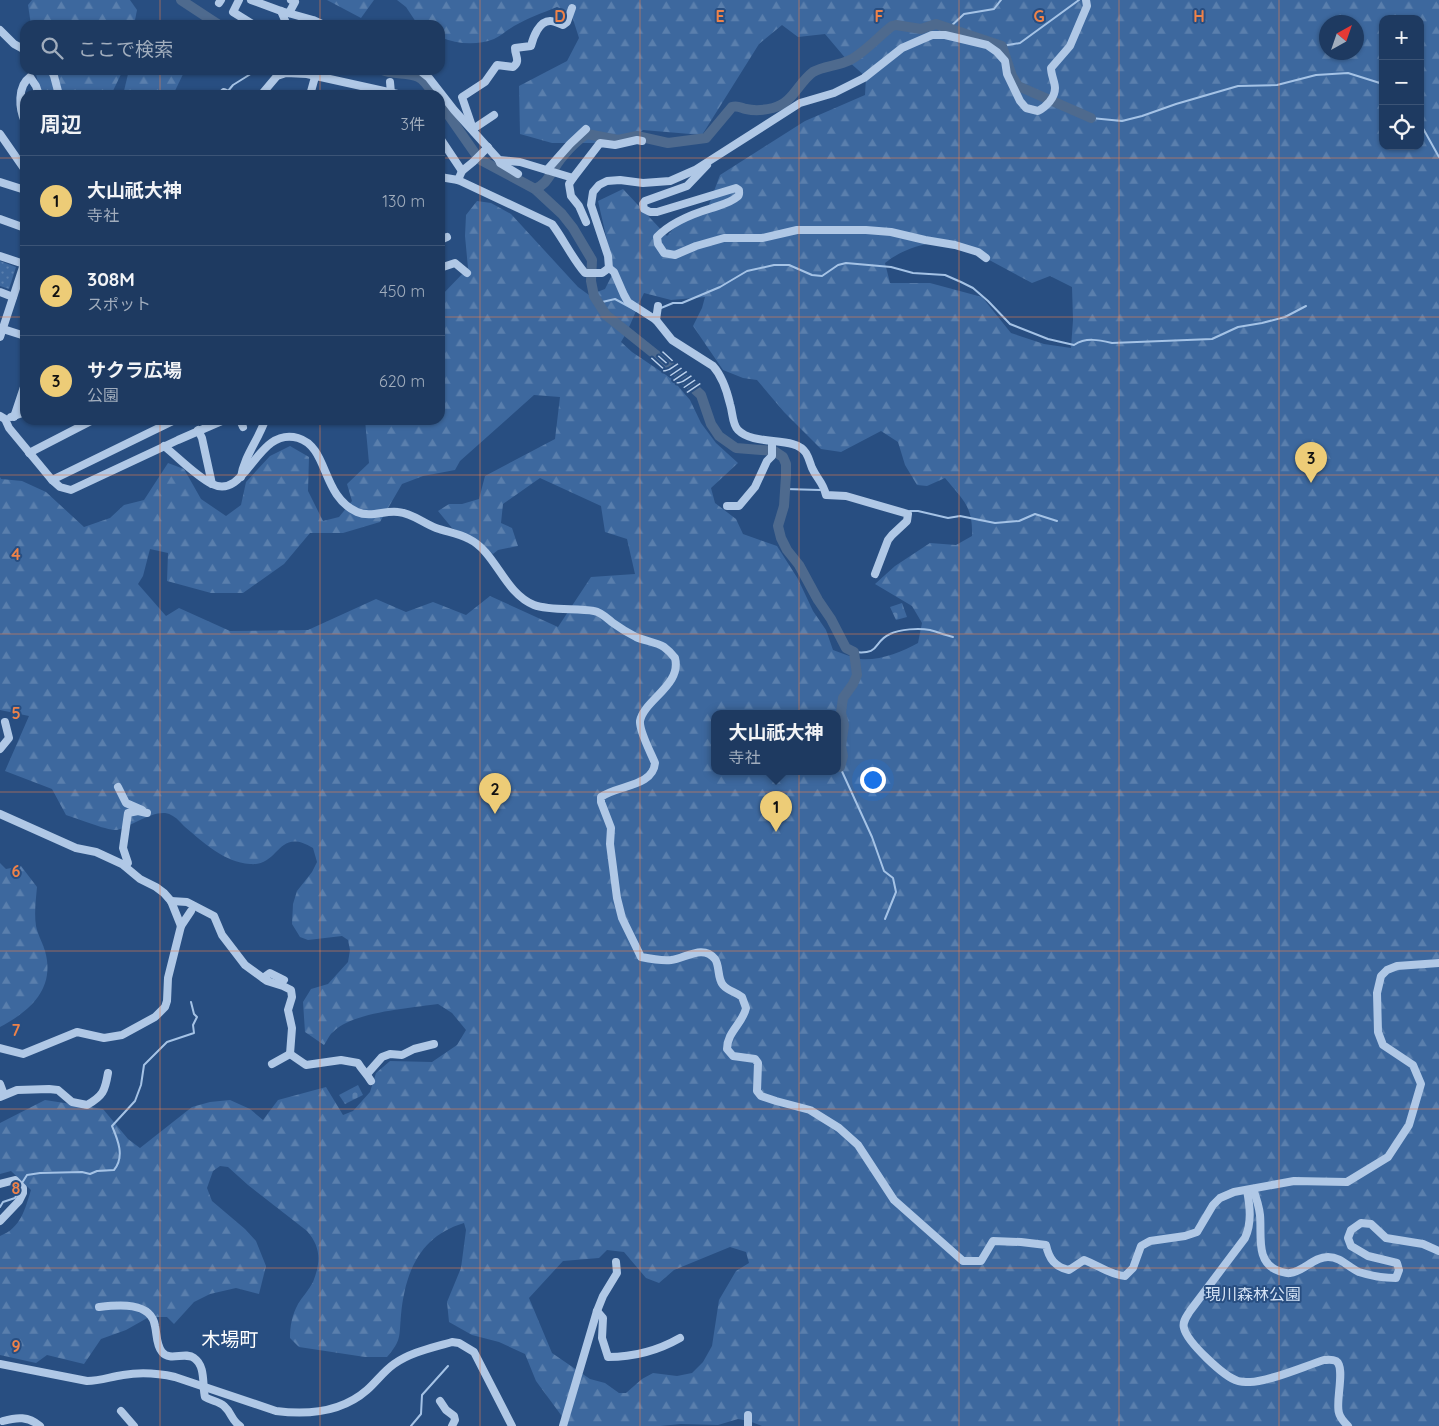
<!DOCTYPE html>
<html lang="ja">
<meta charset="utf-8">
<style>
body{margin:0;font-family:Quicksand,"Noto Sans JP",sans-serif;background:#264167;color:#f1f3f6}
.controls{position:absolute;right:15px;top:15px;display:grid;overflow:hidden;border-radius:10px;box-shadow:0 1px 4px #0004}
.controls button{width:45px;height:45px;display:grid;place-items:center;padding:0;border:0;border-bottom:1px solid #3c5476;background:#1e3a61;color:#f1f3f6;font:25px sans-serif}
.compass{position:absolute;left:1319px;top:15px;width:45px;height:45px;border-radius:50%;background:#1e3a61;box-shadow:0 1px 4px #0004;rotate:40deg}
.you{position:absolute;left:872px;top:779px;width:18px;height:18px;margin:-12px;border:4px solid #fff;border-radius:50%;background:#1a73e8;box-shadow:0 0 0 8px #1a73e833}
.badge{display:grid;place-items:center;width:32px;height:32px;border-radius:50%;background:#edcc77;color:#111;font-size:16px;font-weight:700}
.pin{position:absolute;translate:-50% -41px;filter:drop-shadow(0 1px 2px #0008)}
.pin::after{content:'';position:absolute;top:26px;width:18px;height:15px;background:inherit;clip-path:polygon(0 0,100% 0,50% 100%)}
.popup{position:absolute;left:711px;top:710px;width:130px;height:65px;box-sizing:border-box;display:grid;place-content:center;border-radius:10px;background:#1e3a61;filter:drop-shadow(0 1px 4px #0005);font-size:16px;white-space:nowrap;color:#a1adbd}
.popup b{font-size:19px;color:#f1f3f6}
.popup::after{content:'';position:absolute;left:50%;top:100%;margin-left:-10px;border:10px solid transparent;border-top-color:#1e3a61}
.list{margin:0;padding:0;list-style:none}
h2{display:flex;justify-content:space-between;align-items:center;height:65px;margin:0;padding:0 20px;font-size:21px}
h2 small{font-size:16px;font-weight:400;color:#a1adbd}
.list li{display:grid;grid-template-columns:32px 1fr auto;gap:15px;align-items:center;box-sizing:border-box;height:90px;padding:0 20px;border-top:1px solid #3c5476}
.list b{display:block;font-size:19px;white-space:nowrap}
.list p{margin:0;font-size:16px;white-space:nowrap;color:#a1adbd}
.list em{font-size:16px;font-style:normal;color:#a1adbd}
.icon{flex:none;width:28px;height:28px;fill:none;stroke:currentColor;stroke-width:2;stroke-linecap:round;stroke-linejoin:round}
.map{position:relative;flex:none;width:1439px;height:1426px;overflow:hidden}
.search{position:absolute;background:#1e3a61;box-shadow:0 1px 4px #0004;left:20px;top:20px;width:425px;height:55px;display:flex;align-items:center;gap:12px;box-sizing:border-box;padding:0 18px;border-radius:15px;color:#a1adbd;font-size:19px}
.panel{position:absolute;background:#1e3a61;box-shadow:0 1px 4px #0004;left:20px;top:90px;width:425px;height:335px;border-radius:15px}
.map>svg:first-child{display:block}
</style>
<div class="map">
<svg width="1439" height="1426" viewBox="0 0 1439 1426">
<defs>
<pattern id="green-dots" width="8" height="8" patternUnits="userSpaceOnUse" patternTransform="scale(1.25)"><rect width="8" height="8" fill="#3d689e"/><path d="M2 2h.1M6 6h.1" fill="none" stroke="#5a7fad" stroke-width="1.8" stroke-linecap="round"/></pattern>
<pattern id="forest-firs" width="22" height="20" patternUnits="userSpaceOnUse" patternTransform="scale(1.25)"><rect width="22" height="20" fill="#3d689e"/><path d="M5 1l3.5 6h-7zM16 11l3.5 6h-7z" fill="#5a7fad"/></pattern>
<pattern id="cemetery-stones" width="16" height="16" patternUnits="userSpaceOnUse" patternTransform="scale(1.25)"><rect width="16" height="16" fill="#3d689e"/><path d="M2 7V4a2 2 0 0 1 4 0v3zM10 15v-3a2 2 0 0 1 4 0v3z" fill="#5a7fad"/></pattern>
</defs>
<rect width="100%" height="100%" fill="#284e81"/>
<!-- green -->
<path fill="url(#green-dots)" d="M0 261 16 267 9 289 0 286Z"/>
<!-- forest -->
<g fill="url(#forest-firs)" fill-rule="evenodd">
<path d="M32 0H130L137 10 134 25H31L28 5Z"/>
<path d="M327 0H374L361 18Z"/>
<path d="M397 0H1439V1426H762L749 1421 738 1419 718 1425 681 1424 660 1426H566L561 1415 536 1381 525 1354 499 1342 472 1335 449 1322 447 1302 461 1268 466 1230 464 1223C420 1236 405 1272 401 1315 399 1336 402 1340 387 1357H365L299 1347 290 1338C290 1326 292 1315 298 1304 302 1297 309 1290 313 1282 321 1262 321 1247 307 1231L248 1185 228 1167 220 1166 213 1171 207 1188 212 1201 245 1229 256 1241 266 1266 259 1294 236 1288 210 1294 194 1302 174 1324 167 1317H149L126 1330 101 1339 84 1364 47 1355 36 1363 0 1355V1236C21 1228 25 1209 31 1190L11 1171 0 1174V1123L45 1100 103 1109 128 1139 140 1148 192 1107 210 1102 230 1100 250 1109 263 1120 278 1100 326 1087 343 1115 353 1111 370 1092 376 1073 390 1061 432 1062 457 1045 466 1030 452 1013 438 1004C411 1008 352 1012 333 1032 329 1035 327 1041 324 1045L305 1032 303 1002 311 989 328 984 348 962 350 950 348 940 342 936 308 940 300 937 292 924 293 904 297 891 312 872 317 862 313 848C277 826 280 867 250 864 224 862 204 843 185 827 181 823 176 817 171 815 157 807 131 827 117 830 108 831 76 818 66 815L52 789 5 771 29 716 0 710V477L1 479 22 481 46 492 84 527 110 518 124 505 144 500 168 463 184 469 201 499 226 516 241 505 246 482 270 456 290 446 309 457 308 491 323 521 339 517 352 501 347 484 369 463 365 420H440V297L468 268 465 236 466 215 477 201 491 203 511 214 578 287 589 295 605 289 614 271 598 201 623 189 667 236 686 214 707 210 720 175 805 121 865 95 866 77 847 60 825 34 798 37 782 25 759 44 702 135 643 130 628 143H552L520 134 519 86 567 61 579 38 571 13 557 7C542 13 528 18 514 26 507 30 501 36 494 39 476 46 457 44 440 37V25H418L406 7ZM1383 19H1420V146H1383ZM1326 22H1356V52H1326ZM930 243 967 248 1032 283 1050 276 1072 287 1073 320 1071 348 1044 344 1011 333 982 297 930 283H890L885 263C899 252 912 247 930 243ZM644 293 671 300 705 297 702 308 693 326 723 370 743 378 757 380 784 412 821 449 841 452 881 431 898 442 905 465 917 485 927 486 945 478C963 500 973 506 972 536L956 545 930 543 895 566 875 584 912 606 922 623 918 643C902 652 879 661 860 659 851 657 842 653 833 650L826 630 813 611 798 579 777 546 743 534 736 519 715 503 711 488 738 463 716 443 701 423 690 400 672 379 632 352 621 342C631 326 636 309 644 293ZM534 395 560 397 555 439 485 476 479 499 462 504H449L438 511 452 528 475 539 493 554 498 550 518 546 512 528 501 523 503 504 540 478 601 506 605 532 627 539 635 574 591 577 558 627 490 596 466 615 433 602 406 612 376 599 308 630 230 631 179 608 166 616 138 584 143 576 150 549 168 553 167 581 211 593H243L284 564 310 533H343L380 522 402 484 423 476 455 470 460 461ZM715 713H837V771H715ZM730 1247 746 1252 749 1263 736 1271 719 1300 712 1346 703 1362 692 1373 677 1376 653 1373 642 1379 626 1393H619L605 1383 590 1379 552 1353 529 1298 563 1261 599 1258 607 1250 624 1252 646 1278 659 1283 674 1270Z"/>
<path d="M35 70H123L111 95H41Z"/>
<path d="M129 70H185L173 95H123Z"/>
<path d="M0 863 6 869 21 866 37 887C36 899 34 913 36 926 38 936 44 945 46 955 54 991 28 1012 0 1027Z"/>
</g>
<!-- cemetery -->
<g fill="url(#cemetery-stones)">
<path d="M902 603 907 617 896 620 890 607Z"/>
<path d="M358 1085 363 1095 345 1104 339 1095Z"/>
</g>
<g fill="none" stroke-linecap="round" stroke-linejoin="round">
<!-- stream -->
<g stroke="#a5c3e6" stroke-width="2">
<path d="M949 28 964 14 994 9 1001 0"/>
<path d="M1002 46 1020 43 1079 0"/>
<path d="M228 91 233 85 257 70"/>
<path d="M1091 118 1122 121 1142 116 1176 104 1238 86 1277 85 1316 75 1348 73 1383 84"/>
<path d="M1420 123 1439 157"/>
<path d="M598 303 615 299 637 311"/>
<path d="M661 308 673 303H682L720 287 747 271 774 265H789L812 275 822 276 838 265 846 263 891 267 913 273 945 275 961 282 973 288 988 301 1010 324 1048 339 1074 345C1086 337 1099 340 1112 343L1212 339 1238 327 1262 323 1285 317 1306 306"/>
<path d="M785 489 820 490"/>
<path d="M910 511H918L948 518 960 516 995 523 1019 521 1035 514 1057 521"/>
<path d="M854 652C882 655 872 642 890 634 900 629 919 628 930 630 937 632 945 635 953 637"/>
<path d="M840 767 872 837 884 871 893 878 896 892 885 919"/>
<path d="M22 1183 27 1175 40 1173 82 1172 90 1174 97 1171 114 1170C125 1157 118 1140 112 1126L135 1101 141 1085 144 1065 167 1042 194 1033 193 1025 197 1017 194 1014 191 1002"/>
<path d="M0 1207 3 1202 15 1198 20 1188"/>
<path d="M411 1426 421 1414 422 1395 448 1366"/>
</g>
<!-- river -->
<g stroke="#4e6a8e" stroke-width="10">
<path d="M181 0 219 25"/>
<path d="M382 70C393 75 409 72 418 77 425 80 430 89 434 95"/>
<path d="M440 103 479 159 535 189 562 214 573 228 592 260 591 281 594 296 606 315 671 367 701 395 711 424 719 436 736 448 774 451 783 457 786 464V476L784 506 778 526 781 538 787 550 799 565 818 600 831 619 846 648 854 652 857 675 853 684 843 698 841 713 844 725 841 746 843 756 840 767"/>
<path d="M535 189C546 184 548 178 554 169 560 158 576 140 587 134L618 140 637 136 668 143 706 138 732 107C738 105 741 108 746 109 755 111 765 110 773 108 793 103 798 83 813 72 824 66 838 66 850 60 864 53 879 36 892 26L896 25 921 29 936 24 1002 46 1012 76 1018 86 1091 118"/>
</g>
<!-- minor -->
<g stroke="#b0c8e6" stroke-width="8">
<path d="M239 0 233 12 254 25"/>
<path d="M251 0 281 11 313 20 324 25"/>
<path d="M219 3 221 0"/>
<path d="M281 11 287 25"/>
<path d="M289 13 295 2 291 0"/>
<path d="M0 30 14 44 25 50"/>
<path d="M51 70 54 76 59 95"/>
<path d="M419 70 429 78 454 110 499 160 520 162 573 178"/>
<path d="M390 82 391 93"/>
<path d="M221 95 224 92 230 95"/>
<path d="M261 95 277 76 286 73 307 74 402 95"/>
<path d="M310 95 315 77"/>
<path d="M25 122C19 109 17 86 30 77L36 86 39 95"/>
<path d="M473 129 494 115"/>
<path d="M474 132 462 97 485 82 497 65 513 67C521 61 515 56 515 48L531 46C533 38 539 20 551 21 555 21 559 24 563 25L567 22 572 8"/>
<path d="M0 134 25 170"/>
<path d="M440 138 462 171"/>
<path d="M499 160 500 163 518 174"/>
<path d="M707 165 687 186 645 201 643 204 644 209 650 212H657L736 188 739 190C739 194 740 195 737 197 730 203 720 205 712 208 692 214 671 222 657 237L658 244 664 253 675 255 696 246 724 238H762L797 230H866L891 232 925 240 955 245 978 252 986 258"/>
<path d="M547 170 570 144 586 129"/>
<path d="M440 177 458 180 552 224C564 240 572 258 585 273H602L609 268"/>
<path d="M458 180 462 171 473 162 488 147"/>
<path d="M0 182 25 190"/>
<path d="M0 219 25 228"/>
<path d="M586 222 579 206 571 196 569 184 573 178 600 143 615 145 637 140 642 141"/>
<path d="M440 240 447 237"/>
<path d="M0 256 24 264"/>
<path d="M440 268 455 263 467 273"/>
<path d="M0 292 13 297"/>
<path d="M656 320 658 306"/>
<path d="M0 328 25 336"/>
<path d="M0 337 25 261"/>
<path d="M0 416 5 419 9 428 52 480 60 487 71 490 178 440 224 420"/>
<path d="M11 417 25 412"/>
<path d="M14 417 25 384"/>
<path d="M240 420 243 427"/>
<path d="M198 430 202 438 212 484"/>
<path d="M164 446C179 458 196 476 212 484 247 501 256 426 298 438 329 447 321 496 357 512 371 518 385 510 398 512 412 513 423 523 436 528 447 532 458 533 469 539 496 552 504 593 534 605 550 611 577 608 594 611 601 612 608 619 613 623 620 628 628 633 636 637 645 641 656 642 664 647 668 650 672 654 675 658 682 685 644 700 640 721 639 731 651 753 655 763 653 787 617 785 601 797V802L611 828 610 844 617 898 622 918 641 957C651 959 661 961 671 960 686 958 703 944 715 959 720 966 717 978 723 985 728 991 736 992 742 997L746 1008C743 1023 727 1032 727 1049L733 1056 755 1059 758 1063 757 1091 761 1096 776 1101 810 1110 839 1128 858 1145 894 1200 963 1261H981L993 1241 1021 1242 1046 1245C1049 1259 1055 1267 1069 1270L1084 1260C1098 1265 1110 1275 1125 1276L1133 1268 1141 1246 1150 1241 1185 1236 1197 1232 1213 1205 1220 1198 1234 1192 1294 1181 1347 1182 1388 1157 1409 1125 1421 1084 1413 1065 1383 1045 1378 1032 1377 993 1381 976 1387 970 1397 966 1439 963"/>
<path d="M29 453 93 420"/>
<path d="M241 477C244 456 259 439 265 420"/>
<path d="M52 480 175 420"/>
<path d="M727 506H739L755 487 767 461 772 456V442"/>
<path d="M875 574 888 540 892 535 907 521 908 514 846 496 826 495C823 482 817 479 812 468 810 463 809 458 806 453 795 435 755 447 738 430 732 424 733 413 730 404 727 391 722 376 713 366L672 340 656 320 628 302 624 295 614 272 609 268 608 256 591 205 593 192 599 185 607 181 620 180 643 183 670 181 695 170 800 103 834 93 864 78 902 48 932 35H945L987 45 997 52 1005 61 1007 74 1020 101 1026 108 1038 111C1046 107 1055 98 1055 88 1055 82 1051 75 1051 68L1070 46 1087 6 1086 0"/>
<path d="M0 749 9 738 5 722"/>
<path d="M118 787 126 803 142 810"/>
<path d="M0 814 76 848 96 852 122 864 140 879 156 887 164 893 171 901 181 926 168 978 167 1001 165 1007 155 1017 122 1035 104 1038 77 1032 23 1054 0 1048"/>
<path d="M125 866 128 863 123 848 128 813 138 811 147 813"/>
<path d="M171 901 187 902 214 916 222 935 245 965 267 981 283 986 291 990 292 997 288 1010 292 1028 290 1054"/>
<path d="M181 926 191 911"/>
<path d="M263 978 270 973 284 980"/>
<path d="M290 1054 306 1065 341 1060 358 1063C362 1070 367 1074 371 1081"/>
<path d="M272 1064 290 1054"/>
<path d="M367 1074 382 1057 390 1054 402 1055 414 1049 434 1044"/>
<path d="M0 1084 3 1092 0 1096"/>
<path d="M0 1097 17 1090 49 1089 58 1090 72 1102 87 1105C103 1096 105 1091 108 1073"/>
<path d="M0 1184 15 1180 23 1188V1193L19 1201 0 1221"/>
<path d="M1253 1189C1256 1197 1259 1206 1260 1215 1262 1235 1255 1263 1279 1271 1283 1272 1287 1274 1290 1273 1305 1271 1313 1257 1328 1257 1341 1257 1348 1267 1359 1272 1371 1276 1384 1278 1396 1278L1399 1270 1397 1263 1368 1256 1351 1246 1348 1238 1351 1230 1361 1223 1371 1224 1386 1238 1423 1244 1439 1251"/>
<path d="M1247 1190C1250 1207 1252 1222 1245 1238L1190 1311C1187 1316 1182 1322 1184 1328 1187 1342 1224 1377 1238 1381 1241 1382 1246 1382 1250 1382 1268 1382 1305 1366 1324 1360 1327 1360 1332 1359 1336 1361 1346 1367 1335 1402 1339 1413 1340 1418 1344 1422 1348 1426"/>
<path d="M99 1307C117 1305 151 1301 155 1326 157 1334 156 1345 162 1352 170 1362 185 1351 194 1358 206 1366 202 1385 205 1397 211 1401 219 1401 224 1406 232 1413 231 1420 240 1426"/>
<path d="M597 1311 603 1318 602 1338 608 1357C633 1357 659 1350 680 1338"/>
<path d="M0 1364 87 1381C100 1381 110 1377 123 1375 141 1372 157 1373 175 1377L276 1411C307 1415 342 1412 367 1390 376 1382 384 1371 394 1364 411 1352 432 1348 452 1342L459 1343 474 1352 512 1426"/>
<path d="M440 1401 446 1410 454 1416 455 1420 452 1426"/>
<path d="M121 1411 134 1426"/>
<path d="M748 1415V1426"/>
<path d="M3 1421C17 1417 28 1416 40 1426"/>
<path d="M563 1426 597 1311 603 1296 617 1273 616 1262"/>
</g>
</g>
<!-- grid -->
<path fill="none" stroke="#ee8249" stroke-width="1" stroke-opacity="0.55" d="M160 0V25M320 0V25M480 0V1426M640 0V1426M799 0V1426M959 0V1426M1119 0V1426M1279 0V1426M160 70V95M320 70V95M0 158H25M440 158H1439M0 317H25M440 317H1439M160 420V1426M320 420V1426M0 475H1439M0 634H1439M0 792H1439M0 951H1439M0 1109H1439M0 1268H1439"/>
<g text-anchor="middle" stroke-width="4" stroke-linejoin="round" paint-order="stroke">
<!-- park labels -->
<g font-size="16" fill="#d3e2f5" stroke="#284e81">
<text x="1253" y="1300">現川森林公園</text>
</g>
<!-- water labels -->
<g font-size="18" font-style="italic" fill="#bcd2ed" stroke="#284e81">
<text transform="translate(674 371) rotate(42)" y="6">三川川</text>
</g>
<!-- quarter labels -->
<g font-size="19" fill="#fff" stroke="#284e81">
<text x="230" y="1346">木場町</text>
</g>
</g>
<g font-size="16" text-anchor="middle" font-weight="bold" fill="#ee8249" stroke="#284e81" stroke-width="4" stroke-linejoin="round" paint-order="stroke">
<text x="560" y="22">D</text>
<text x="720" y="22">E</text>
<text x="879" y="22">F</text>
<text x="1039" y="22">G</text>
<text x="1199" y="22">H</text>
<text x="16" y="560">4</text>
<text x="16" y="719">5</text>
<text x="16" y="877">6</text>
<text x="16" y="1036">7</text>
<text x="16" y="1194">8</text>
<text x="16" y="1352">9</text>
</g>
</svg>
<div class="controls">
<button>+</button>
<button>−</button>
<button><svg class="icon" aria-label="locate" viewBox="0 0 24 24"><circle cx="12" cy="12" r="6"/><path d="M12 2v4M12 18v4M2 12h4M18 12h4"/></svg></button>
</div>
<svg class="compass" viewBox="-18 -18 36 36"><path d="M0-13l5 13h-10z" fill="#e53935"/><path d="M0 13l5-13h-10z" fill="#a1adbd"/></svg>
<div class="you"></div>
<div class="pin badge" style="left:776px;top:832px">1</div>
<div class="popup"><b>大山祇大神</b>寺社</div>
<div class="pin badge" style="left:495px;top:814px">2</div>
<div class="pin badge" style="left:1311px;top:483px">3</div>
<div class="search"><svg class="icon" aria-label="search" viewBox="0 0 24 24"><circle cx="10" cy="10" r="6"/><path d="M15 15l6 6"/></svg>ここで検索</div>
<section class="panel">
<h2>周辺<small>3件</small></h2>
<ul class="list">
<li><span class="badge">1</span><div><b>大山祇大神</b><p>寺社</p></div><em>130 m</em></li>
<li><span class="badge">2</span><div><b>308M</b><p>スポット</p></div><em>450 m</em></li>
<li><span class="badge">3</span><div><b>サクラ広場</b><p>公園</p></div><em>620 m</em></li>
</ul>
</section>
</div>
